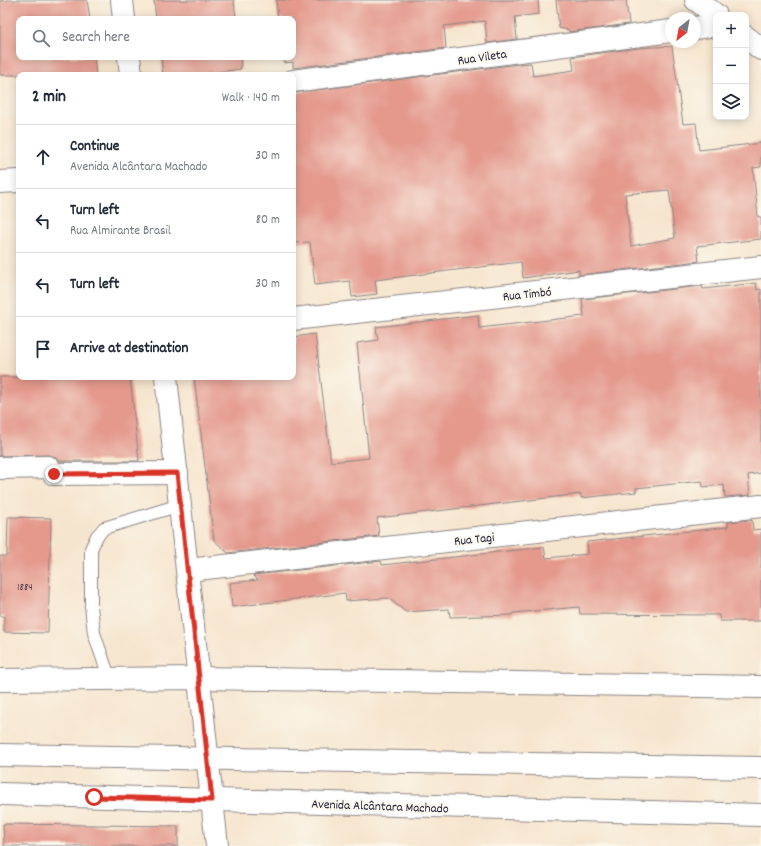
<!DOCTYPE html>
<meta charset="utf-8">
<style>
body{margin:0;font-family:Dekko,sans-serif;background:#f6f6f7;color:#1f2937}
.controls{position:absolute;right:12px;top:12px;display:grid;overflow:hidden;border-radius:8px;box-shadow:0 2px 10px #0003}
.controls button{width:36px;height:36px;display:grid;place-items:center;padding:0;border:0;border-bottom:1px solid #e0e1e3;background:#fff;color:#1f2937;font:20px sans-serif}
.compass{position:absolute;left:665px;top:12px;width:36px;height:36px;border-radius:50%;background:#fff;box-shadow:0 2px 10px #0003;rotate:211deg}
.stop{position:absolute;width:12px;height:12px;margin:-9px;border:3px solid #d93025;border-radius:50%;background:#fff}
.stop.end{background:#d93025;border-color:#fff;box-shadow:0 1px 4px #0008}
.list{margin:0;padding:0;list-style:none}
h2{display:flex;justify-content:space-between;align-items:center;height:52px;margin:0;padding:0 16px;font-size:17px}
h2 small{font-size:13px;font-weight:400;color:#747a83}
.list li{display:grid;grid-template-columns:26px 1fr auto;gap:12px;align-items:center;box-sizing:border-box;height:64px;padding:0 16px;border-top:1px solid #e0e1e3}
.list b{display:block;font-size:15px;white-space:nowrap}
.list p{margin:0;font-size:13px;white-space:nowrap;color:#747a83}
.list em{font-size:13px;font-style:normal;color:#747a83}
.icon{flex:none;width:22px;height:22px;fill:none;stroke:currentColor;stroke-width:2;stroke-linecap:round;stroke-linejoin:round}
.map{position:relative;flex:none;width:761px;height:846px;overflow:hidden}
.search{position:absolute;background:#fff;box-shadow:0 2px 10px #0003;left:16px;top:16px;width:280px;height:44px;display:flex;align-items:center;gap:10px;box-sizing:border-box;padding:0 14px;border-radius:8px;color:#747a83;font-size:15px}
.panel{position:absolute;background:#fff;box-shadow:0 2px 10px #0003;left:16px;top:72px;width:280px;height:308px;border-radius:8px}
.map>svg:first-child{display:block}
</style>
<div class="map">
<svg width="761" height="846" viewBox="0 0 761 846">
<rect width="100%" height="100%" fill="#fbf7ec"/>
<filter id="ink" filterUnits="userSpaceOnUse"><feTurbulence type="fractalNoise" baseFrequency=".025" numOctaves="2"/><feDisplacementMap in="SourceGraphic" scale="8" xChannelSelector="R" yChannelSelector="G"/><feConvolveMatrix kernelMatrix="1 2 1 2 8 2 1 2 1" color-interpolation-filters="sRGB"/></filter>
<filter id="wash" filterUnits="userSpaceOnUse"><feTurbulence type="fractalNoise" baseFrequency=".012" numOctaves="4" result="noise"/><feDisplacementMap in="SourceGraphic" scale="16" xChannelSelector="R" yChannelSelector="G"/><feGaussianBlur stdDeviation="0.9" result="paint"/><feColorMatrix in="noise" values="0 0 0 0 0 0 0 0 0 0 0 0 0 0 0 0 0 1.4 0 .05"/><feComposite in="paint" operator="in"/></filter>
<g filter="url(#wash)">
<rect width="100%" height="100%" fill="#f6e5ce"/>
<g id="blocks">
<!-- building -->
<g fill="#e4998c" fill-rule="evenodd">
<path d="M8 0H87L90 19H19V57H94L96 75H0V1Z"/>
<path d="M154 0H234L236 19H156Z"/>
<path d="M276 0H538L539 14 515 17 517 39 487 43 485 21 444 26 446 48 293 68V62L284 63 283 57H293V19H278Z"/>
<path d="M556 0H626L629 24 569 32V30L559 28Z"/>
<path d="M672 46 683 124 696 123 699 150 761 143V167L753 168 758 217H761V239L697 246 699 261 579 275V270L523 278 521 262 375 280 377 294 352 297 350 281 315 285 310 242 293 243V93L519 64 531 63 533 76 574 70 572 57 639 48ZM669 190 675 238 631 246 625 194Z"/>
<path d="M161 57H240L241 69 195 75H163Z"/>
<path d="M756 283 757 290 761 289V473L748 475 750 495 725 497 724 485 703 487 702 481 636 488V492L581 498V494L377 518 379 536 228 553 214 540 194 377H293V337L315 334 331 462 369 458 357 343 378 340 376 327 478 315 479 328 584 316 582 299 702 286 703 289Z"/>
<path d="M0 377H130L139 461H60L53 456 48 455 0 456Z"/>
<path d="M8 517 51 518 48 633 4 632V616H0V556H7Z"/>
<path d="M752 520 753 530 761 529V621H720L719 615 580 614 579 607 513 613 512 615 450 617 449 609 406 612 388 598 346 601 345 593 232 607 230 583 258 580 253 575 381 561 382 565 544 547 546 558 588 554 587 542 728 527V522Z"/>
<path d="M3 824 178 826V846H4Z"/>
</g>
</g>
</g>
<g filter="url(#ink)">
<use href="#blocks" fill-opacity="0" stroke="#8c8484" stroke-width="1"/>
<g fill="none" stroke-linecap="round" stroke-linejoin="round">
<defs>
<path id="lane" d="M110 680 94 633 91 606V549L97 536 104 528 180 505"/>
<g id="street">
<path d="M122 0 124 19"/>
<path d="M695 28 716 25"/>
<path d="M129 57 131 75"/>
<path d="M293 81 671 31"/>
<path d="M0 182 19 181"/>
<path d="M293 319 761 267"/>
<path d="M166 377 212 800"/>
<path d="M0 468 48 467 54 474 177 473"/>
<path d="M188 570 761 506"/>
</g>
<g id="secondary">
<path d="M696 0 716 15"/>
<path d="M746 37 761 49"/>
<path d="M212 800 217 846"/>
</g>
<path id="primary" d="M0 794 761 815"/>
<g id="highway">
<path d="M0 680 199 678 761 687"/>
<path d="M0 755 761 768"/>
</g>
</defs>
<!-- lane casing -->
<use href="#lane" stroke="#8c8484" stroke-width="14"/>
<!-- street casing -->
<use href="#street" stroke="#8c8484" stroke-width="24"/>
<!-- secondary casing -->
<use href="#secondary" stroke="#8c8484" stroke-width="24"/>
<!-- primary casing -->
<use href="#primary" stroke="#8c8484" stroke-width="24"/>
<!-- highway casing -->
<use href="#highway" stroke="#8c8484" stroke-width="24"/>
<!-- lane -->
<use href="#lane" stroke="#fff" stroke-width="12"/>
<!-- street -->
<use href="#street" stroke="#fff" stroke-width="22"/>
<!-- secondary -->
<use href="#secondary" stroke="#fff" stroke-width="22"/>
<!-- primary -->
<use href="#primary" stroke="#fff" stroke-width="22"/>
<!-- highway -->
<use href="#highway" stroke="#fff" stroke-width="22"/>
</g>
</g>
<g fill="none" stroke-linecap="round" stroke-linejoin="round" filter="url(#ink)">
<!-- route -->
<path stroke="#d93025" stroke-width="5" d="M54 474 177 473 212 800 94 797"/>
</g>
<g text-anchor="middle" stroke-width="3.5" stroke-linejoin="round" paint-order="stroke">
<!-- number labels -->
<g font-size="11" fill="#52404f">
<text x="25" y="590">1884</text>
</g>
<!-- street labels -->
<g font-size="13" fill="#22223b" stroke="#fbf7ec">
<text transform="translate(482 56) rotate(-8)" y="5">Rua Vileta</text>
<text transform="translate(527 293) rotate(-6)" y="5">Rua Timbó</text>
<text transform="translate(474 538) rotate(-6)" y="5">Rua Tagi</text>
<text transform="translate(380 805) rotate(2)" y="5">Avenida Alcântara Machado</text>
</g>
</g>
</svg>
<div class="controls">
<button>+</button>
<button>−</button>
<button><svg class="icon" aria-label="layers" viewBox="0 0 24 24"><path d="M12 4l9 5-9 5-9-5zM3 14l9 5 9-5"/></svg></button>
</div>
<svg class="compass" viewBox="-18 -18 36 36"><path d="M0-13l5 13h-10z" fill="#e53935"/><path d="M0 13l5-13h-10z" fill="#747a83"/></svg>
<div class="stop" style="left:94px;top:797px"></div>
<div class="stop end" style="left:54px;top:474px"></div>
<div class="search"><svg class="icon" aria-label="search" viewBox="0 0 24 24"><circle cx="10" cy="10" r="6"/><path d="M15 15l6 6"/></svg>Search here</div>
<section class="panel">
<h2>2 min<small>Walk · 140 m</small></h2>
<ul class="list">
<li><svg class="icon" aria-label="ahead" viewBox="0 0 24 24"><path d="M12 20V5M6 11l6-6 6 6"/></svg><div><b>Continue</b><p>Avenida Alcântara Machado</p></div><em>30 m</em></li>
<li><svg class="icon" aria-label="left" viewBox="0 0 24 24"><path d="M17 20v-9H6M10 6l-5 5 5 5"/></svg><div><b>Turn left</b><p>Rua Almirante Brasil</p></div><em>80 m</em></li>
<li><svg class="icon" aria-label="left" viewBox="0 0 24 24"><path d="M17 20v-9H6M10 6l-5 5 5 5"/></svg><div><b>Turn left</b></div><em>30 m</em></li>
<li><svg class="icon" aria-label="arrive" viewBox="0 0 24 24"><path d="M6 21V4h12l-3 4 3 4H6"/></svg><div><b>Arrive at destination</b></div></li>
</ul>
</section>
</div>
